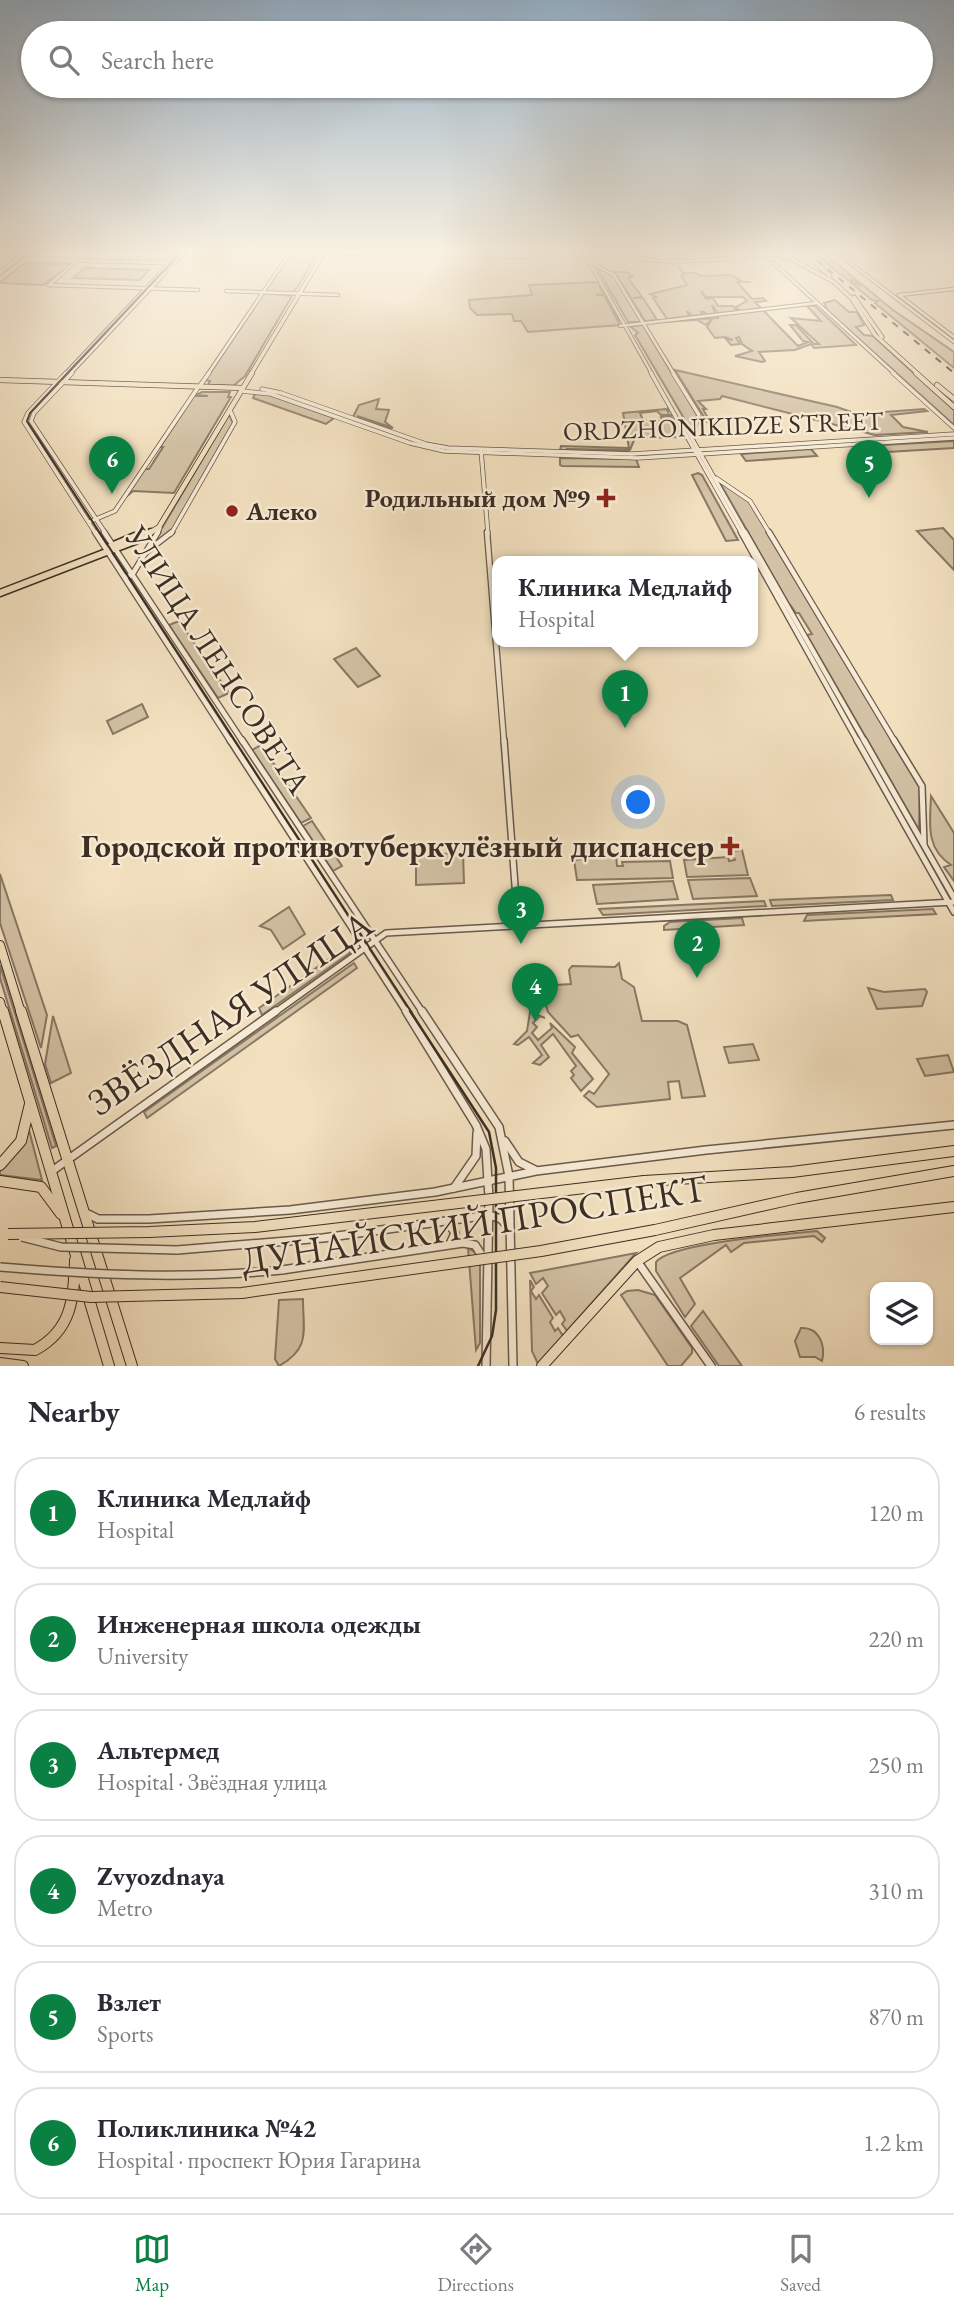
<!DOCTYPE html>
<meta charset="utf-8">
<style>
body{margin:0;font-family:"EB Garamond",serif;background:#f2f2f3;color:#2b2b33}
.controls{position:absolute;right:21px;bottom:21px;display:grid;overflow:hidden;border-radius:14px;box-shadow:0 2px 5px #0004}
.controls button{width:63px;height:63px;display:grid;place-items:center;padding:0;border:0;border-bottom:2px solid #e1e1e2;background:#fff;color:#2b2b33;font:35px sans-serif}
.you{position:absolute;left:639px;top:803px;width:24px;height:24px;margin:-18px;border:5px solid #fff;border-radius:50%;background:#1a73e8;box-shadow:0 0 0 10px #1a73e833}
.badge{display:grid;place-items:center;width:46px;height:46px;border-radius:50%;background:#0b8043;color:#fff;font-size:23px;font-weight:700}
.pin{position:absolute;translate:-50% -58px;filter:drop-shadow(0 2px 4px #0008)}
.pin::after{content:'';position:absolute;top:37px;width:24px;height:21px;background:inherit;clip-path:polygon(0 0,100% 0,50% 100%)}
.popup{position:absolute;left:492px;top:556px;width:266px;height:91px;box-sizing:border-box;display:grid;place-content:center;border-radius:14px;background:#fff;filter:drop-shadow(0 2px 5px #0005);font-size:23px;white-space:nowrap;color:#7c7c81}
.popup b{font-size:26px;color:#2b2b33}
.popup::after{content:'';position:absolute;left:50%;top:100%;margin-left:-14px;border:14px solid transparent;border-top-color:#fff}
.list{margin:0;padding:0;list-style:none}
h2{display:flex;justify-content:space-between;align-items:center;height:91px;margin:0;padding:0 28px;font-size:30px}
h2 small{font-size:23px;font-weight:400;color:#7c7c81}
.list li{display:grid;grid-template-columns:46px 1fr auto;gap:21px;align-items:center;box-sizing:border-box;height:112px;margin:0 14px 14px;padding:0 14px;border:2px solid #e1e1e2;border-radius:28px}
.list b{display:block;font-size:26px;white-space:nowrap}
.list p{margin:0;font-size:23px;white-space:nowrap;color:#7c7c81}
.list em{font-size:23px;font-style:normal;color:#7c7c81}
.icon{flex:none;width:38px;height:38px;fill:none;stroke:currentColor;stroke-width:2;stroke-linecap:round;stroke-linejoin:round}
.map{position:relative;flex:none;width:954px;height:1366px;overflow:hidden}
.search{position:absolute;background:#fff;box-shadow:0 2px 5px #0004;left:21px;right:21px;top:21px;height:77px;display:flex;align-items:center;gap:18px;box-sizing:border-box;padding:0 24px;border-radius:38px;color:#7c7c81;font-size:26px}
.sheet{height:847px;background:#fff}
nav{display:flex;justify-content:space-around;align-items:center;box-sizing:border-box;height:98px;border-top:2px solid #e1e1e2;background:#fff;font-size:19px;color:#7c7c81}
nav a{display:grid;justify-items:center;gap:4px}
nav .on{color:#0b8043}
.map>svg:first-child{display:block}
</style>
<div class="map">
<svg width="954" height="1366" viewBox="0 0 954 1366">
<rect width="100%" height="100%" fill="#f2e0bf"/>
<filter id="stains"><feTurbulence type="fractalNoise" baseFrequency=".00286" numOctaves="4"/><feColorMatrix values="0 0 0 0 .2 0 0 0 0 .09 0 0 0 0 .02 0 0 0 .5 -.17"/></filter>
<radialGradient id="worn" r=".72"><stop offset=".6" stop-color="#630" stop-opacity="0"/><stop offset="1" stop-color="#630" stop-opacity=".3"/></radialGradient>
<!-- green -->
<g fill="#d3c2a5" stroke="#887864" stroke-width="2">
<path d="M811 251H821L893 310 954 352V368L875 303 878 301 872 300 849 281 859 285 855 280H848Z"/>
<path d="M292 254H317L297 288 292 292H267V288Z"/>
<path d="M23 263 24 264H72L43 285 0 283Z"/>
<path d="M677 265 683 273H696L701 276 731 275 743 282H751H737L752 299 763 298 766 301 755 302 761 308 740 311 736 307 747 301 743 297H706L701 291 706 299 713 298 718 306H733L737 311 718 313 712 305 715 314 708 315 704 312H701L703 315 692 316 687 311 689 316 667 319 653 298 656 297 650 294 687 285 681 276 684 274Z"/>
<path d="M85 268 149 270 140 280 73 278Z"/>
<path d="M597 268 613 274 641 322H628Z"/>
<path d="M615 272H626L633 276 628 278 642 297 633 298H643L657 320 645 321Z"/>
<path d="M599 282 622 321 618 319 599 285 603 294 596 295H604L620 325 528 332 521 321H514L512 314 477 315 470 308 469 300 532 295 529 285Z"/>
<path d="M266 293 292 296 245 376 233 386 208 385 210 381 205 380 263 294Z"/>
<path d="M835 300 849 312H857L864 325 856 327 864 335 873 336 954 410V425L828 311 824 303Z"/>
<path d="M806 305 815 306 856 345 814 348 811 344 795 350 759 352 765 361 762 362 735 356 752 351 742 344 739 337 736 338 740 344 731 345 726 339 733 340 725 337 715 338 707 327 712 319 706 325 697 320 664 322 718 318V315L763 310 798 346 808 342 803 341 790 325H796L814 344H819L791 318 821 321Z"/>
<path d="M643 325 697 415 692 432 635 335 638 333 630 326Z"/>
<path d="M675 370 837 407 857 414 924 409 927 411 891 415 903 427 928 432 875 435 722 396 720 399 698 401 706 409H703L709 420 707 422Z"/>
<path d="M202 392H230L228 397H231L174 493 133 491 126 497 145 469H149L163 447H160L194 396H208L196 395Z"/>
<path d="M255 394 269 395 334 418 326 424 253 398Z"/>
<path d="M379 399 376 409 389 410 385 422 393 428 357 416 392 430 353 417 359 405Z"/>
<path d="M668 408 674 415H661L657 411 640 413 643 420 662 421 661 417 671 416 683 437 635 438 630 450 566 449 629 452 560 450 561 446 629 448 623 413 666 409 668 412Z"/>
<path d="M229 414 233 423 169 535 152 545Z"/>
<path d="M954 441V448L871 453 865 446Z"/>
<path d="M811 449 817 456 746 461 741 454Z"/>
<path d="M560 458 636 459 639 467 562 466 560 465Z"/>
<path d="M698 473 702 475 738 540 726 541 692 475Z"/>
<path d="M720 483 747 498 920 788 919 830 807 635 812 634 799 613H796L788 602Z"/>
<path d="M943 528 954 540V570L917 531Z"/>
<path d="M179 621 229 693 218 698 169 625Z"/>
<path d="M356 648 380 676 358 687 334 659Z"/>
<path d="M142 704 148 717 113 734 107 721Z"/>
<path d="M261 745 311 818 301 823 252 750Z"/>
<path d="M931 796 954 833V881L944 867 951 865C925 848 930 823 931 796Z"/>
<path d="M312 821 342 866 333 871 303 826Z"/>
<path d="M742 850 748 875 687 877 684 860 728 857 729 861 735 860 731 851Z"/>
<path d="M463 853 464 883 416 885V855Z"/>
<path d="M616 855 617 866H623L622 862 670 861 673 878 577 880 574 860Z"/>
<path d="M0 874 47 1015 41 1048 0 923Z"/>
<path d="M750 878 757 896 693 899 688 880Z"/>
<path d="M673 881 678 899 597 904 593 885Z"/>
<path d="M891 895 893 900 772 906 770 900Z"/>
<path d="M764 901 766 906 603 915 599 909Z"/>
<path d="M289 907 305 934 283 949 271 930 260 926Z"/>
<path d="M933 909 936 914 804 921 807 915Z"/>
<path d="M742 918 744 925 664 930V926L670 922Z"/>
<path d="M346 947 350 953 262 1015 259 1008Z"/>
<path d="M354 963 357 968 147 1118 144 1112Z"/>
<path d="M619 963 622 979 634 987 642 1021H678L687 1025 705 1096 682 1098 679 1081 668 1082 670 1099 597 1107 584 1096 589 1091 594 1094 609 1074 578 1035 571 1037 548 1012 540 986 571 984 569 970 572 966 615 967Z"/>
<path d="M0 965 56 1146 52 1148 0 978Z"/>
<path d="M868 988 884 992 925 989 927 992 922 1006 877 1009Z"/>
<path d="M530 1012 545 1018 540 1016 533 1023 537 1027 532 1033 538 1040 552 1028 550 1023 575 1047 572 1053 593 1079 581 1091 571 1078 574 1075 571 1071 576 1066 553 1034 541 1045 549 1057 540 1065 533 1063 542 1055 529 1037 518 1045 514 1044 527 1031Z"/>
<path d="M53 1016 71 1073 51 1083 45 1064Z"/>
<path d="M753 1044 759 1060 729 1063 724 1047Z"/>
<path d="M948 1055 954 1072 925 1076 917 1059Z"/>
<path d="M29 1130 42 1180 0 1175V1167L24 1143Z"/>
<path d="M817 1231 825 1238 822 1242 814 1236 744 1243 731 1252 726 1245 680 1278 695 1304 685 1317 656 1271V1262C670 1243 788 1234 817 1231Z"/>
<path d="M468 1248 476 1253 480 1261V1343L476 1350Z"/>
<path d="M636 1253 567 1331 562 1324 565 1320 560 1311 556 1315 542 1293 548 1286 543 1278 536 1284 530 1273Z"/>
<path d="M530 1280 534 1287 531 1291 536 1299 539 1295 553 1318 550 1322 555 1331 558 1328 563 1336 538 1364 532 1351Z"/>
<path d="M638 1290 655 1295 692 1348V1353L681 1366H668L621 1295 627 1291Z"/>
<path d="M303 1299C303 1331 311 1348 279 1366L275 1359 279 1300Z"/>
<path d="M703 1311 742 1366H719L691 1326Z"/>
<path d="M801 1328C819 1327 826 1345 822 1361L815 1357H800L795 1341Z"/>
</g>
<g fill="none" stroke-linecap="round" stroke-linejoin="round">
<defs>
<g id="minor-far4">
<path d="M436 251 443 254"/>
<path d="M484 251 545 252 561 255"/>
<path d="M583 251 652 374"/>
<path d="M587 251 594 265"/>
<path d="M844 252 840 254 842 257 954 342"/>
<path d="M844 252 864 251"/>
<path d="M631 256C665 266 708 259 744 258"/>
<path d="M766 256 895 374"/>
<path d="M595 265 614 275 674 374"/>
<path d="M48 285 198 290"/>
<path d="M49 285 88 251"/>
<path d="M226 291 338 295"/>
<path d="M899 295 954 337"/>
<path d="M899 295 954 289"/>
<path d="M620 326 817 303"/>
<path d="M65 374 181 251"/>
<path d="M70 374 166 272"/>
<path d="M208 374 291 251"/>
</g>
<g id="minor-far3">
<path d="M66 373 28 413 24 422 96 534"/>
<path d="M72 373 34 413 31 421 106 534"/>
<path d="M651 373 742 534"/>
<path d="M673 373 699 415 692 436"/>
<path d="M893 373 954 428"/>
<path d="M199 387 209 373"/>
<path d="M262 389 281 393 426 444 448 448 632 454 954 434"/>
<path d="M242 391 271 394 410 443 444 451 638 458 954 438"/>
<path d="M686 428 746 534"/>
<path d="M481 450 488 534"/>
<path d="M716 478 750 501 770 534"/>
<path d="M89 522 115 511 197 389"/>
<path d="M157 534 160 528"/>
<path d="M171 534 235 422 230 410"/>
</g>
<g id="minor-far2">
<path d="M95 532 231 742"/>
<path d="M104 532 243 742"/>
<path d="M487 532 504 742"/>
<path d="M741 532 858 742"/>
<path d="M745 532 865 742"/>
<path d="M769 532 895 742"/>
<path d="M145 553 172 532"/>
<path d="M125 577 132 575 158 532"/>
</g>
<g id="minor-far1">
<path d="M230 740 407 1013"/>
<path d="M242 740 423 1013"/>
<path d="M504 740 518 925"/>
<path d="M857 740 954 912"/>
<path d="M864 740 954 898"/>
<path d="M894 740 922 786 924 844"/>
<path d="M274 1013 386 933 954 902"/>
</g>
<g id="minor">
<path d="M406 1011 476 1125 486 1149 489 1198 486 1366"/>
<path d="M422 1011 499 1127 509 1176 513 1366"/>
<path d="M505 1141 519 1162 535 1170"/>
<path d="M52 1171 276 1011"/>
<path d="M454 1188 476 1156 477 1133"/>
<path d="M88 1214 98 1219H149L290 1210 435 1192 536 1171 706 1150 954 1125"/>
<path d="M448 1222 455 1233 450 1244"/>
<path d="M177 1250 323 1238 489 1215 501 1219 510 1229"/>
<path d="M637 1261 711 1366"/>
<path d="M282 1270 463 1243 475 1245 484 1259"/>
</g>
<g id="major-far4">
<path d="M228 251 547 257 736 251"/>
<path d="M803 251 830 276"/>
<path d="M728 255 790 254 807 257"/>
<path d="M780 256 790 258 834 282 852 299 875 335 918 374"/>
<path d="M27 259 174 263 186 251"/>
<path d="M0 272 28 251"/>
<path d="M0 279 36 251"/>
<path d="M854 297 882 337"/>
<path d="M251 374 325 251"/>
</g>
<g id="major-far3">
<path d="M916 373 954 407"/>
<path d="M0 380 243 388"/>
<path d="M937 385 954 399"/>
<path d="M148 534 159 527 252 373"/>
</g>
<g id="major-far2">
<path d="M109 547 135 536"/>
<path d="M0 593 135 541 151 532"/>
</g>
<g id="major-far1">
<path d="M0 945 21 1013"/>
<path d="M0 1002 3 1013"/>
</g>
<g id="major">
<path d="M3 1011 109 1366"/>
<path d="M21 1011 132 1366"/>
<path d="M0 1165 21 1141 30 1104"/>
<path d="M0 1181 41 1187 61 1214"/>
<path d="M644 1181 792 1172 954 1151"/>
<path d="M655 1230 797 1198 954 1171"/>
<path d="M0 1348 35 1350C72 1330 74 1298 75 1260"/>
<path d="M0 1363 23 1366"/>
<path d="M542 1366 637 1261 659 1247 714 1235 954 1207"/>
</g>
</defs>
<!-- minor-far4 casing -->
<use href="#minor-far4" stroke="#6a5a4b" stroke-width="4.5"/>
<!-- minor-far3 casing -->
<use href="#minor-far3" stroke="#6a5a4b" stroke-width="5"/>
<!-- minor-far2 casing -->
<use href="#minor-far2" stroke="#6a5a4b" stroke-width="7"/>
<!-- minor-far1 casing -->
<use href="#minor-far1" stroke="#6a5a4b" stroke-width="8"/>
<!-- minor casing -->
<use href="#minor" stroke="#6a5a4b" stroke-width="10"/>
<!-- major-far4 casing -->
<use href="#major-far4" stroke="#3c2e24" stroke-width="5"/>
<!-- major-far3 casing -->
<use href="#major-far3" stroke="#3c2e24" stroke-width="6"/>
<!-- major-far2 casing -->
<use href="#major-far2" stroke="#3c2e24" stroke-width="9"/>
<!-- major-far1 casing -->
<use href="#major-far1" stroke="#3c2e24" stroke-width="10"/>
<!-- major casing -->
<use href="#major" stroke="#3c2e24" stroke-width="12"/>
<!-- minor-far4 -->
<use href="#minor-far4" stroke="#f7ebd5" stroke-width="2.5"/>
<!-- minor-far3 -->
<use href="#minor-far3" stroke="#f7ebd5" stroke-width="3.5"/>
<!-- minor-far2 -->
<use href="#minor-far2" stroke="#f7ebd5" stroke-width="4.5"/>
<!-- minor-far1 -->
<use href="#minor-far1" stroke="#f7ebd5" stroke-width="5"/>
<!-- minor -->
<use href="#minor" stroke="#f7ebd5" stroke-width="7"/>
<!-- major-far4 -->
<use href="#major-far4" stroke="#f2e0bf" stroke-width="3.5"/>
<!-- major-far3 -->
<use href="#major-far3" stroke="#f2e0bf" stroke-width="4.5"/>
<!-- major-far2 -->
<use href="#major-far2" stroke="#f2e0bf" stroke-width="6"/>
<!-- major-far1 -->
<use href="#major-far1" stroke="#f2e0bf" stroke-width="8"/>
<!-- major -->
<use href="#major" stroke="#f2e0bf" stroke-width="10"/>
<!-- tram-far1 -->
<path stroke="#3c2e24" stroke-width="2" d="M182 251 30 413 27 421 412 1013"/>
<!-- tram -->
<path stroke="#3c2e24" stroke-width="2.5" d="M410 1011 489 1132 496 1168V1310L492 1336 478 1366"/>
<!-- rail -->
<path stroke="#3c2e24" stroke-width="2" stroke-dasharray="7 7" stroke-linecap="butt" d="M806 251 954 373"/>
<defs>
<g id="minor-bridge">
<path d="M22 1237 61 1247 177 1250"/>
<path d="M0 1267C94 1275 188 1279 282 1270"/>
</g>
<g id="major-bridge">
<path d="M8 1234 149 1232 255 1227 644 1181"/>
<path d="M0 1287 91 1297 242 1293 541 1251 655 1230"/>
</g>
</defs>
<!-- minor-bridge casing -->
<use href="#minor-bridge" stroke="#6a5a4b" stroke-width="10" stroke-linecap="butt"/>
<!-- major-bridge casing -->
<use href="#major-bridge" stroke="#3c2e24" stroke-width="12" stroke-linecap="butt"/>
<!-- minor-bridge -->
<use href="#minor-bridge" stroke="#f7ebd5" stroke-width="7"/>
<!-- major-bridge -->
<use href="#major-bridge" stroke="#f2e0bf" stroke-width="10"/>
</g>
<!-- sky -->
<linearGradient id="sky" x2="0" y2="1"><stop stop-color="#93adc2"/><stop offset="0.57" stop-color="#f9f1e2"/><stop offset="1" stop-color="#f9f1e2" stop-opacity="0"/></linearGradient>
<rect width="954" height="443" fill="url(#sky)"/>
<!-- markers -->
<g fill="#8f2418" stroke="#f7ebd5" stroke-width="2.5">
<path d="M602.5 487.5h7v7h7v7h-7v7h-7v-7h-7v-7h7z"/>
<circle cx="232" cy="511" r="7"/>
<path d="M726.5 835.5h7v7h7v7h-7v7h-7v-7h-7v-7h7z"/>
</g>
<g text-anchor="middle" stroke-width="5" stroke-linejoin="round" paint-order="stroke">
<!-- far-street labels -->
<g font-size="26" fill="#3c2e24" stroke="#f7ebd5">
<text transform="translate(723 426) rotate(-2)" y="9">ORDZHONIKIDZE STREET</text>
</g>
<!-- far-poi labels -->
<g font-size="26" font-weight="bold" fill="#3c2e24" stroke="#f7ebd5" text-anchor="end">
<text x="590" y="507">Родильный дом №9</text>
<text x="246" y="520" text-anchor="start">Алеко</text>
</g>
<!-- street labels -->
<g font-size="32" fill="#3c2e24" stroke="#f7ebd5">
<text transform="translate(218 660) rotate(57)" y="11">УЛИЦА ЛЕНСОВЕТА</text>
</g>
<!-- poi labels -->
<g font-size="32" font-weight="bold" fill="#3c2e24" stroke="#f7ebd5" text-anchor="end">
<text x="714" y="857">Городской противотуберкулёзный диспансер</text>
</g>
<!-- near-street labels -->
<g font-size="38" fill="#3c2e24" stroke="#f7ebd5">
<text transform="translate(230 1013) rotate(-34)" y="13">ЗВЁЗДНАЯ УЛИЦА</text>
<text transform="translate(474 1224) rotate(-9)" y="13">ДУНАЙСКИЙ ПРОСПЕКТ</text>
</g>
</g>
<rect width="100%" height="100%" filter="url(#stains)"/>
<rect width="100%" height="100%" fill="url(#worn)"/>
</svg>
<div class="controls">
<button><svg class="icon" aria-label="layers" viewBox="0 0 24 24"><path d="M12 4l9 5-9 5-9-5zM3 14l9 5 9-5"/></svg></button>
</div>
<div class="you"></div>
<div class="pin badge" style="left:625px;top:728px">1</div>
<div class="popup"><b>Клиника Медлайф</b>Hospital</div>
<div class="pin badge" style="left:697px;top:978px">2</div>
<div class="pin badge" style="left:521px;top:944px">3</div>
<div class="pin badge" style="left:535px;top:1021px">4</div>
<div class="pin badge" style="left:869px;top:498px">5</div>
<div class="pin badge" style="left:112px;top:494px">6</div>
<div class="search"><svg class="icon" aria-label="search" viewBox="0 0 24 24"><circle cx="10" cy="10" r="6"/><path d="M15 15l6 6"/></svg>Search here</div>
</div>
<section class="sheet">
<h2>Nearby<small>6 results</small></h2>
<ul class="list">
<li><span class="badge">1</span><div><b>Клиника Медлайф</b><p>Hospital</p></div><em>120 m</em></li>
<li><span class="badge">2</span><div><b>Инженерная школа одежды</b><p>University</p></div><em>220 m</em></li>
<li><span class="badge">3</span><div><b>Альтермед</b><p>Hospital · Звёздная улица</p></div><em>250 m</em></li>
<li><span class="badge">4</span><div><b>Zvyozdnaya</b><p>Metro</p></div><em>310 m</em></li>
<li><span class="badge">5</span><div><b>Взлет</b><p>Sports</p></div><em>870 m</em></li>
<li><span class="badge">6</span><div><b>Поликлиника №42</b><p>Hospital · проспект Юрия Гагарина</p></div><em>1.2 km</em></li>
</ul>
</section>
<nav>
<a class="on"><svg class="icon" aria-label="map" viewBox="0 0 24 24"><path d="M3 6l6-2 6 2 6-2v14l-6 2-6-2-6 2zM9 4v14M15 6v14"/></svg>Map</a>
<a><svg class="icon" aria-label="directions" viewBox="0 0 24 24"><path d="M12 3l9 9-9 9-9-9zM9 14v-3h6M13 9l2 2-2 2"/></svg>Directions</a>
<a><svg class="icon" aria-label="saved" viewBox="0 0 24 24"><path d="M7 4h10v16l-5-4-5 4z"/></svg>Saved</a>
</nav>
